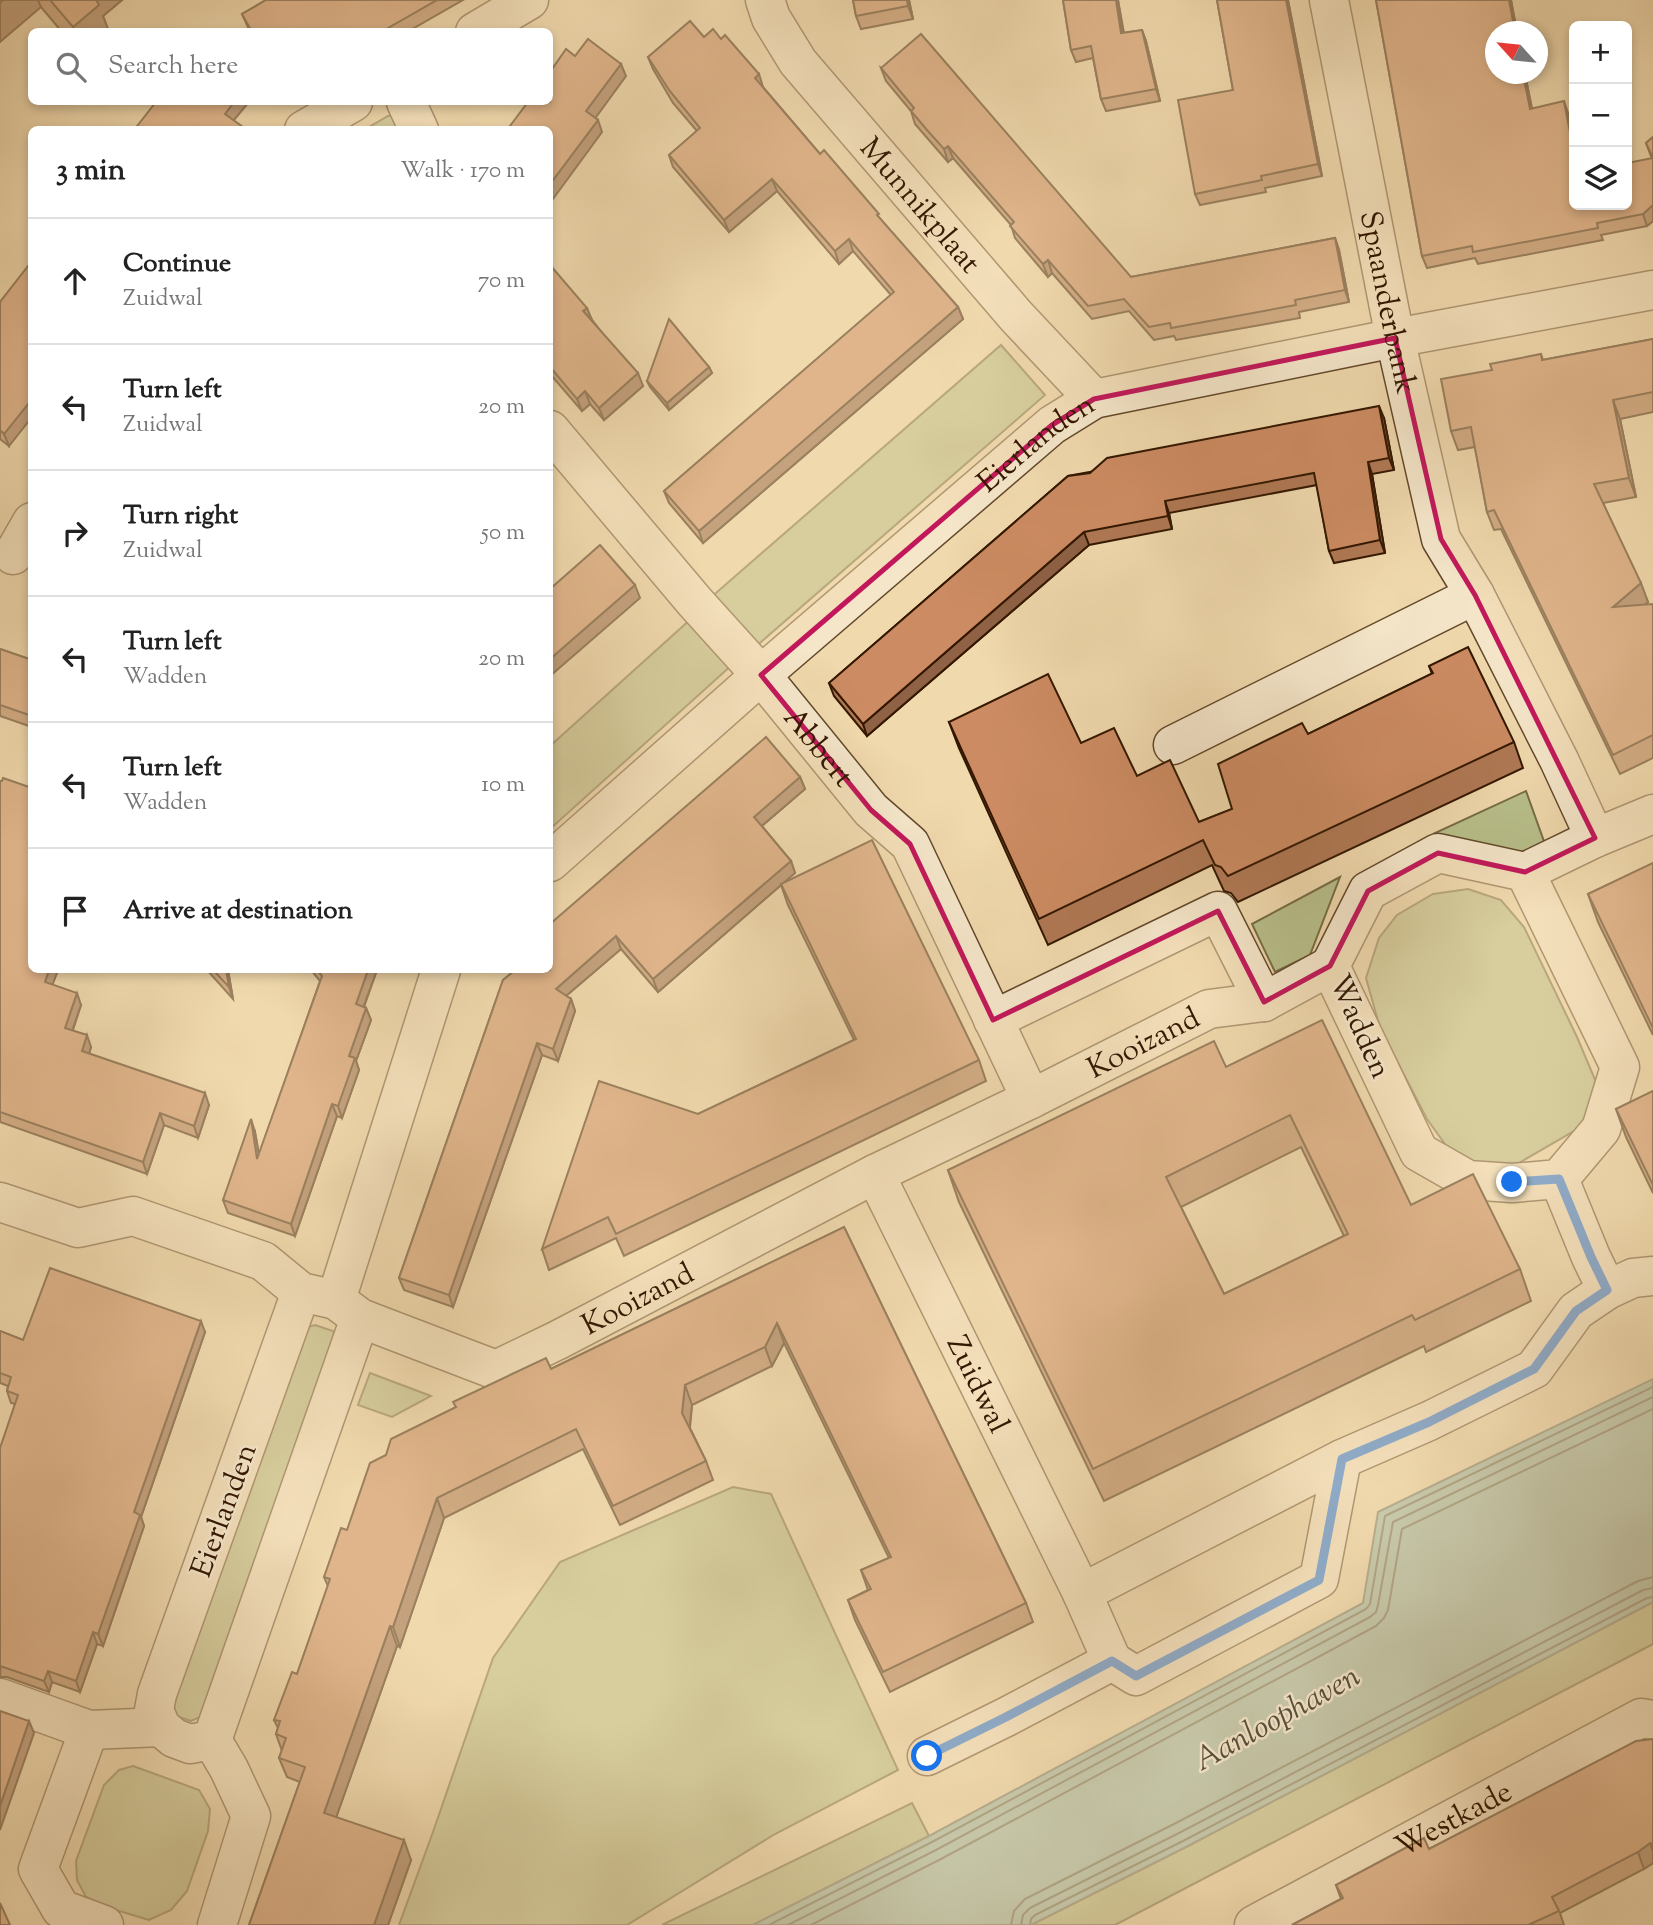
<!DOCTYPE html>
<meta charset="utf-8">
<style>
body{margin:0;font-family:"Sorts Mill Goudy",serif;background:#f2f2f2;color:#222}
.controls{position:absolute;right:21px;top:21px;display:grid;overflow:hidden;border-radius:10px;box-shadow:0 4px 10px #0003}
.controls button{width:63px;height:63px;display:grid;place-items:center;padding:0;border:0;border-bottom:2px solid #e0e0e0;background:#fff;color:#222;font:35px sans-serif}
.compass{position:absolute;left:1485px;top:21px;width:63px;height:63px;border-radius:50%;background:#fff;box-shadow:0 4px 10px #0003;rotate:297deg}
.stop{position:absolute;width:21px;height:21px;margin:-16px;border:5px solid #1a73e8;border-radius:50%;background:#fff}
.stop.end{background:#1a73e8;border-color:#fff;box-shadow:0 2px 7px #0008}
.list{margin:0;padding:0;list-style:none}
h2{display:flex;justify-content:space-between;align-items:center;height:91px;margin:0;padding:0 28px;font-size:30px}
h2 small{font-size:23px;font-weight:400;color:#767676}
.list li{display:grid;grid-template-columns:46px 1fr auto;gap:21px;align-items:center;box-sizing:border-box;height:126px;padding:0 28px;border-top:2px solid #e0e0e0}
.list b{display:block;font-size:26px;white-space:nowrap}
.list p{margin:0;font-size:23px;white-space:nowrap;color:#767676}
.list em{font-size:23px;font-style:normal;color:#767676}
.icon{flex:none;width:38px;height:38px;fill:none;stroke:currentColor;stroke-width:2;stroke-linecap:round;stroke-linejoin:round}
.map{position:relative;flex:none;width:1653px;height:1925px;overflow:hidden}
.search{position:absolute;background:#fff;box-shadow:0 4px 10px #0003;left:28px;top:28px;width:525px;height:77px;display:flex;align-items:center;gap:18px;box-sizing:border-box;padding:0 24px;border-radius:10px;color:#767676;font-size:26px}
.panel{position:absolute;background:#fff;box-shadow:0 4px 10px #0003;left:28px;top:126px;width:525px;height:847px;border-radius:10px}
.map>svg:first-child{display:block}
</style>
<div class="map">
<svg width="1653" height="1925" viewBox="0 0 1653 1925">
<rect width="100%" height="100%" fill="#f0d9ad"/>
<filter id="stains"><feTurbulence type="fractalNoise" baseFrequency=".00286" numOctaves="4"/><feColorMatrix values="0 0 0 0 .2 0 0 0 0 .09 0 0 0 0 .02 0 0 0 .5 -.17"/></filter>
<radialGradient id="worn" r=".72"><stop offset=".6" stop-color="#630" stop-opacity="0"/><stop offset="1" stop-color="#630" stop-opacity=".3"/></radialGradient>
<!-- green -->
<g fill="#b8bf8a" stroke="#766b45" stroke-width="2">
<path d="M393 115 402 130H364L388 116Z"/>
<path d="M1001 345 1045 395 753 649 709 599Z"/>
<path d="M692 618 733 664 550 829V746Z"/>
<path d="M1526 791 1546 847 1520 857 1435 833Z"/>
<path d="M1340 877 1310 955 1275 972 1252 924Z"/>
<path d="M1468 889 1501 900 1524 927 1577 1037 1599 1089 1586 1124 1512 1167 1496 1171 1452 1154 1427 1119 1380 1028 1366 978 1379 938 1397 915 1433 894Z"/>
<path d="M315 1325 333 1331 338 1342 205 1715 191 1721 176 1716 168 1686 301 1329Z"/>
<path d="M370 1373 431 1396 392 1417 358 1405Z"/>
<path d="M733 1487 771 1494 898 1770 775 1834 627 1925H399L433 1832 493 1658 560 1562Z"/>
<path d="M1653 1602V1644L1115 1925H1031L1186 1847Z"/>
<path d="M133 1766 199 1790 210 1809 208 1831 187 1891 171 1910 149 1920 106 1907 86 1897 77 1880 76 1861 104 1785 119 1770Z"/>
<path d="M912 1803 929 1836 753 1925H662Z"/>
</g>
<!-- water -->
<path fill="#9abaad" stroke="#717968" stroke-width="2" d="M1653 1379V1602L1186 1847 1031 1925H753L929 1836 1363 1603 1378 1512Z"/>
<g fill="none" stroke-linecap="round" stroke-linejoin="round">
<!-- shore -->
<g stroke="#666856" stroke-width="2">
<path d="M769 1925 932 1842 1366 1609 1370 1604 1385 1516 1653 1387"/>
<path d="M788 1925 936 1850 1370 1617 1376 1612 1378 1605 1393 1522 1653 1397"/>
<path d="M811 1925 941 1859 1376 1626 1384 1618 1388 1610 1402 1529 1653 1409"/>
<path d="M1011 1925 1014 1911 1025 1899 1174 1824 1638 1581 1653 1577"/>
<path d="M1021 1925 1023 1915 1030 1908 1179 1833 1643 1590 1653 1588"/>
<path d="M1030 1925 1031 1919 1035 1915 1183 1841 1647 1598 1653 1597"/>
</g>
<defs>
<g id="street">
<path id="s1" d="M765 0 771 18 798 62 1016 316 1094 399"/>
<path id="s2" d="M1329 0 1395 338 1441 539 1475 595 1559 760 1595 838"/>
<path d="M475 32 529 0"/>
<path d="M406 102 419 130"/>
<path d="M304 130 353 102"/>
<path id="s3" d="M550 430 695 602 761 675 871 810 910 844 1031 1099"/>
<path d="M13 555 32 522"/>
<path d="M1173 745 1475 595"/>
<path d="M1438 853 1525 872 1620 1067 1601 1129 1559 1179 1512 1183 1468 1180 1419 1152 1330 966 1368 891Z"/>
<path id="s4" d="M550 862 761 675 1052 425 1094 399 1395 338 1653 290"/>
<path d="M1525 872 1595 838 1653 814"/>
<path d="M993 1020 1218 911 1264 1002"/>
<path id="s5" d="M875 1174 1082 1593 1112 1661"/>
<path d="M1559 1179 1591 1257 1607 1290"/>
<path id="s6" d="M0 1202 78 1228 133 1216 263 1261 301 1292 336 1300 360 1318 496 1370 558 1340 875 1174 1031 1099 1209 1009 1264 1002 1330 966"/>
<path d="M301 1292 157 1694 154 1710 161 1727 174 1738 190 1744 212 1740 360 1318"/>
<path d="M336 1300 441 970"/>
<path d="M1082 1593 1342 1459 1429 1421 1534 1369 1576 1311 1607 1290 1633 1278 1653 1276"/>
<path d="M0 1698 89 1730"/>
<path d="M212 1740 229 1769 251 1816 217 1925"/>
<path d="M927 1756 1006 1717 1112 1661 1136 1676 1319 1579 1342 1459"/>
<path d="M104 1925 61 1909 38 1869 89 1730 161 1727"/>
<path id="s7" d="M1254 1925 1641 1718 1653 1720"/>
</g>
</defs>
<!-- street casing -->
<use href="#street" stroke="#62482b" stroke-width="41"/>
<!-- street -->
<use href="#street" stroke="#f5e6ca" stroke-width="38"/>
</g>
<!-- wall -->
<g fill="#af7854" stroke="#331700" stroke-width="2" fill-rule="evenodd">
<path d="M0 0H122L103 16 109 32H62L41 7Z"/>
<path d="M266 0H463L407 32H250L242 14Z"/>
<path d="M853 0H909L913 19 861 29 856 16Z"/>
<path d="M1063 0H1118L1124 33 1142 30 1146 41 1160 101 1106 111 1101 99 1093 58 1076 62 1071 50Z"/>
<path d="M1217 0H1288L1322 176 1265 188 1266 192 1200 205 1195 194 1233 90Z"/>
<path d="M1376 0H1511L1517 32 1495 74H1525L1532 108 1568 113 1574 205 1652 159 1646 143 1653 137V221L1647 226 1601 235 1603 240 1478 264 1475 258 1427 268 1422 256Z"/>
<path d="M704 37 763 87 820 154 881 220 958 307 963 319 703 543 669 503 664 491 891 295 853 251 839 264 777 191 729 232 673 167 669 155 697 131 673 103 653 69 648 57Z"/>
<path d="M881 68 1131 277 1335 238 1339 250 1349 302 1299 312 1300 318 1176 340 1174 336 1154 340 1129 311 1092 319 1052 273 1048 277 1015 238 1011 225 953 158 948 162 915 124 911 111 886 81Z"/>
<path d="M550 265 643 386 604 420 590 404 582 411 550 374Z"/>
<path d="M0 302 9 446 0 439Z"/>
<path d="M1653 339V412L1620 419 1636 497 1603 503 1648 602 1645 604 1653 606V758L1620 774 1501 529 1494 530 1487 512 1475 447 1458 450 1451 431 1492 370 1541 354 1543 360Z"/>
<path d="M709 367 712 373 669 410 650 387 647 381Z"/>
<path d="M1384 418 1394 470 1372 474 1385 553 1334 563 1329 551 1317 485 1169 513 1172 529 1089 545 867 736 834 696 829 683 1068 476Z"/>
<path d="M0 649 32 660V727L0 716Z"/>
<path d="M1429 666 1514 742 1523 768 1238 902 1231 893 1224 891 1212 865 1048 945 959 748 949 722 1081 743 1199 822 1232 809 1308 734 1432 674Z"/>
<path d="M800 777 805 789 762 826 791 861 795 873 785 881 979 1060 986 1081 624 1256 616 1238 549 1270 542 1249 698 1114 854 1040 788 905 781 885 658 992 621 949 566 996 571 999 575 1011 558 1061 542 1055 453 1307 404 1290 399 1278 503 980Z"/>
<path d="M0 781 32 970H58L52 985 81 1005 73 1030 91 1047 89 1054 209 1105 198 1138 164 1125 147 1174 0 1122Z"/>
<path d="M1653 863V1035L1598 922 1588 894Z"/>
<path d="M207 970H228L233 999Z"/>
<path d="M311 970H377L364 1007 366 1008 371 1020 356 1061 359 1070 342 1118 337 1116 295 1236 228 1213 223 1200 255 1132 259 1155 320 981Z"/>
<path d="M1226 1067 1411 1205 1520 1269 1531 1301 1426 1352 1424 1346 1104 1501 959 1202 948 1170ZM1301 1147 1344 1236 1224 1294 1181 1207Z"/>
<path d="M1653 1091V1193L1626 1137 1616 1109Z"/>
<path d="M844 1227 1026 1603 1033 1622 890 1692 855 1620 848 1600 868 1590 861 1570 889 1558 784 1343 772 1366 692 1405 690 1428 706 1461 713 1480 620 1525 583 1449 444 1518 400 1647 397 1646 336 1817 411 1860 388 1925H249L300 1782 287 1777 279 1758 282 1751 276 1734 278 1728 274 1720 297 1674 328 1586 324 1577 386 1455 551 1369Z"/>
<path d="M0 1331 23 1340 205 1332 141 1517 144 1526 103 1646 97 1644 80 1692 52 1682 49 1692 7 1677H0L15 1404 11 1403 7 1391 8 1386 0 1383Z"/>
<path d="M1653 1739V1863L1644 1869 1560 1913 1564 1925H1292L1341 1899 1336 1885 1429 1849Z"/>
</g>
<!-- shaded-wall -->
<g fill="#8f6145" stroke="#331700" stroke-width="2">
<path d="M3 0H38L41 7 0 42V3Z"/>
<path d="M92 0H122L103 16 109 32H74L73 27Z"/>
<path d="M907 0H909L913 19 908 6Z"/>
<path d="M1116 0H1118L1125 45 1121 33Z"/>
<path d="M1286 0H1288L1322 176 1318 164Z"/>
<path d="M1509 0H1511L1517 32H1515Z"/>
<path d="M1142 30 1146 41 1160 101 1156 89Z"/>
<path d="M621 64 626 76 591 124 586 111Z"/>
<path d="M759 74 763 87 759 90 755 78Z"/>
<path d="M1523 74H1525L1534 121 1530 109Z"/>
<path d="M1564 101 1568 113 1574 143V153Z"/>
<path d="M234 102H249L229 126 225 114Z"/>
<path d="M598 120 602 132 550 203V184Z"/>
<path d="M948 146 953 158 948 162 944 149Z"/>
<path d="M772 179 777 191 729 232 724 220Z"/>
<path d="M1653 205V221L1647 226 1643 214Z"/>
<path d="M1335 238 1339 250 1349 302 1345 290Z"/>
<path d="M849 239 853 251 839 264 835 251Z"/>
<path d="M1048 260 1052 273 1048 277 1043 264Z"/>
<path d="M958 307 963 319 703 543 699 531Z"/>
<path d="M587 308 592 320 583 311Z"/>
<path d="M709 367 712 373 669 410 667 403Z"/>
<path d="M638 373 643 386 604 420 599 408Z"/>
<path d="M585 391 590 404 582 411 577 399Z"/>
<path d="M32 399V417L9 446 4 434Z"/>
<path d="M1613 400 1620 419 1636 497 1629 478Z"/>
<path d="M1379 406 1384 418 1394 470 1389 458Z"/>
<path d="M1368 462 1372 474 1385 553 1380 540Z"/>
<path d="M1165 501 1169 513 1172 529 1168 516Z"/>
<path d="M1084 532 1089 545 867 736 863 724Z"/>
<path d="M1641 583 1648 602 1620 626 1613 607Z"/>
<path d="M635 585 640 598 550 676V659Z"/>
<path d="M800 777 805 789 758 829 754 817Z"/>
<path d="M791 861 795 873 658 992 653 979Z"/>
<path d="M616 936 621 949 560 1001 556 989Z"/>
<path d="M49 970H58L49 994 45 982Z"/>
<path d="M226 970H228L233 999 229 987Z"/>
<path d="M368 970H377L360 1016 356 1004Z"/>
<path d="M77 993 81 1005 69 1040 65 1028Z"/>
<path d="M571 999 575 1011 558 1061 553 1049Z"/>
<path d="M366 1008 371 1020 356 1061 359 1070 342 1118 338 1106 349 1056Z"/>
<path d="M87 1035 91 1047 86 1063 82 1051Z"/>
<path d="M537 1043 542 1055 453 1307 449 1295Z"/>
<path d="M205 1093 209 1105 198 1138 194 1126Z"/>
<path d="M332 1104 337 1116 295 1236 291 1224Z"/>
<path d="M160 1113 164 1125 147 1174 143 1162Z"/>
<path d="M251 1119 255 1132 262 1172 257 1159Z"/>
<path d="M201 1321 205 1332 141 1517 144 1526 103 1646 98 1634 134 1512Z"/>
<path d="M777 1323 784 1343 772 1366 765 1347Z"/>
<path d="M685 1385 692 1405 689 1432 682 1413Z"/>
<path d="M437 1498 444 1518 400 1647 393 1627Z"/>
<path d="M390 1626 397 1646 331 1832 324 1813Z"/>
<path d="M93 1632 97 1644 80 1692 76 1681Z"/>
<path d="M48 1671 52 1682 49 1692 44 1681Z"/>
<path d="M29 1721 34 1733 0 1830V1806Z"/>
<path d="M404 1840 411 1860 388 1925H374Z"/>
<path d="M1650 1843 1653 1852V1863L1644 1869 1638 1852Z"/>
</g>
<!-- building -->
<g fill="#cc8b62" stroke="#331700" stroke-width="2" fill-rule="evenodd">
<path d="M50 0H96L99 5 73 27Z"/>
<path d="M266 0H437L381 32H252L242 14Z"/>
<path d="M853 0H907L908 6 856 16Z"/>
<path d="M1063 0H1116L1121 33 1142 30 1156 89 1101 99 1091 46 1071 50Z"/>
<path d="M1217 0H1286L1318 164 1261 176 1262 180 1195 194 1178 100 1233 90Z"/>
<path d="M1376 0H1509L1515 32H1495V74H1523L1530 109 1564 101 1574 153V205H1627V163L1653 158 1646 143 1653 137V205L1643 214 1597 223 1598 228 1473 252 1472 246 1422 256Z"/>
<path d="M690 21 704 37 713 29 721 39 725 35 759 74 755 78 820 154 824 150 879 214 877 215 958 307 699 531 664 491 894 292 849 239 835 251 772 179 724 220 669 155 700 128 669 90 648 57Z"/>
<path d="M921 34 1131 277 1335 238 1345 290 1295 300 1296 305 1171 328 1170 323 1149 327 1124 299 1088 306 1048 260 1043 264 1010 226 1014 222 948 146 944 149 927 130 911 111 914 108 881 68Z"/>
<path d="M588 39 621 64 586 111 598 120 550 184V130H507L528 102H550V72L566 49 575 56Z"/>
<path d="M156 102H234L225 114 243 127 241 130H134Z"/>
<path d="M32 261V399L4 434 0 430V302Z"/>
<path d="M550 265 587 308 583 311 638 373 599 408 585 391 577 399 550 367Z"/>
<path d="M669 319 709 367 667 403 647 381Z"/>
<path d="M1653 339V392L1613 400 1629 478 1594 484 1641 583 1613 607 1652 604 1653 606V735L1613 755 1494 510 1487 512 1471 427 1451 431 1441 379 1492 370 1490 364 1541 354 1542 360Z"/>
<path d="M1379 406 1389 458 1368 462 1380 540 1329 551 1314 473 1165 501 1168 516 1084 532 863 724 829 683 1068 476 1090 473 1107 458Z"/>
<path d="M600 545 635 585 550 659V589Z"/>
<path d="M1468 647 1514 742 1228 876 1221 867 1215 865 1203 840 1039 919 949 722 1048 674 1081 743 1114 728 1137 776 1170 760 1199 822 1232 809 1218 764 1302 723 1308 734 1433 673 1429 666Z"/>
<path d="M0 649 32 660V716L0 705Z"/>
<path d="M766 737 800 777 754 817 791 861 653 979 616 936 556 989 571 999 553 1049 537 1043 449 1295 399 1278 503 980 515 970H550V924Z"/>
<path d="M3 778 32 788V970H49L45 982 77 993 65 1028 87 1035 82 1051 205 1093 194 1126 160 1113 143 1162 0 1112V781H2Z"/>
<path d="M872 840 979 1060 616 1234 608 1217 542 1249 599 1081 698 1114 856 1039 781 884Z"/>
<path d="M1653 863V1028L1588 894Z"/>
<path d="M213 970H226L229 987Z"/>
<path d="M317 970H368L356 1004 366 1008 349 1056 355 1058 338 1106 332 1104 291 1224 223 1200 251 1119 257 1159 322 976Z"/>
<path d="M1322 1020 1411 1205 1473 1174 1520 1269 1415 1320 1412 1315 1093 1469 948 1170 1214 1041 1226 1067ZM1290 1115 1348 1234 1224 1294 1166 1177Z"/>
<path d="M1653 1091V1185L1616 1109Z"/>
<path d="M844 1227 1026 1603 883 1672 848 1600 871 1589 861 1570 891 1557 777 1323 765 1347 685 1385 682 1413 706 1461 613 1506 576 1429 437 1498 393 1627 390 1626 324 1813 404 1840 374 1925H249L305 1767 279 1758 286 1738 276 1734 280 1721 274 1720 292 1672 297 1674 330 1579 324 1577 341 1528 347 1530 370 1463 386 1455 391 1439 456 1407 453 1402 546 1358 551 1369Z"/>
<path d="M50 1268 201 1321 134 1512 140 1515 98 1634 93 1632 76 1681 48 1671 44 1681 0 1666V1448L18 1395 7 1391 11 1377 0 1373V1331L23 1340Z"/>
<path d="M0 1711 29 1721 0 1806Z"/>
<path d="M1653 1739V1844L1650 1843 1638 1852 1552 1897 1559 1911 1528 1925H1292L1343 1898 1336 1885 1424 1838 1429 1849 1636 1741Z"/>
<path d="M0 1903 10 1925H0Z"/>
</g>
<g fill="none" stroke-linecap="round" stroke-linejoin="round">
<!-- route -->
<path stroke="#1a73e8" stroke-width="9" d="M927 1756 1006 1717 1112 1661 1136 1676 1319 1580 1342 1459 1429 1422 1534 1369 1576 1311 1607 1290 1591 1257 1559 1179 1512 1182"/>
</g>
<!-- marked area -->
<path d="M0 0H1653V1925H0ZM1395 338 1441 539 1475 595 1595 838 1525 872 1438 853 1368 891 1330 966 1264 1002 1218 911 993 1020 910 844 871 810 761 675 1052 425 1094 399Z" fill="#f0d9ad" fill-opacity=".55" fill-rule="evenodd"/>
<path fill="none" stroke="#c2185b" stroke-width="5" stroke-linejoin="round" d="M1395 338 1441 539 1475 595 1595 838 1525 872 1438 853 1368 891 1330 966 1264 1002 1218 911 993 1020 910 844 871 810 761 675 1052 425 1094 399Z"/>
<g text-anchor="middle" stroke-width="5" stroke-linejoin="round" paint-order="stroke">
<!-- street labels -->
<g font-size="30" fill="#331700" stroke="#f5e6ca">
<text dy="10" stroke="none"><textPath href="#s1" startOffset="259">Munnikplaat</textPath></text>
<text dy="10" stroke="none"><textPath href="#s2" startOffset="308">Spaanderbank</textPath></text>
<text dy="10" stroke="none"><textPath href="#s4" startOffset="642">Eierlanden</textPath></text>
<text dy="10" stroke="none"><textPath href="#s3" startOffset="416">Abbert</textPath></text>
<text transform="translate(1361 1026) rotate(66)" y="10">Wadden</text>
<text dy="10" stroke="none"><textPath href="#s6" startOffset="1262">Kooizand</textPath></text>
<text dy="10" stroke="none"><textPath href="#s6" startOffset="695">Kooizand</textPath></text>
<text dy="10" stroke="none"><textPath href="#s5" startOffset="234">Zuidwal</textPath></text>
<text transform="translate(223 1510) rotate(-70)" y="10">Eierlanden</text>
<text dy="10" stroke="none"><textPath href="#s7" startOffset="226">Westkade</textPath></text>
</g>
<!-- water labels -->
<g font-size="32" font-style="italic" fill="#57503d" stroke="#f5e6ca">
<text transform="translate(1276 1717) rotate(-29)" y="11">Aanloophaven</text>
</g>
</g>
<rect width="100%" height="100%" filter="url(#stains)"/>
<rect width="100%" height="100%" fill="url(#worn)"/>
</svg>
<div class="controls">
<button>+</button>
<button>−</button>
<button><svg class="icon" aria-label="layers" viewBox="0 0 24 24"><path d="M12 4l9 5-9 5-9-5zM3 14l9 5 9-5"/></svg></button>
</div>
<svg class="compass" viewBox="-18 -18 36 36"><path d="M0-13l5 13h-10z" fill="#e53935"/><path d="M0 13l5-13h-10z" fill="#767676"/></svg>
<div class="stop" style="left:927px;top:1756px"></div>
<div class="stop end" style="left:1512px;top:1182px"></div>
<div class="search"><svg class="icon" aria-label="search" viewBox="0 0 24 24"><circle cx="10" cy="10" r="6"/><path d="M15 15l6 6"/></svg>Search here</div>
<section class="panel">
<h2>3 min<small>Walk · 170 m</small></h2>
<ul class="list">
<li><svg class="icon" aria-label="ahead" viewBox="0 0 24 24"><path d="M12 20V5M6 11l6-6 6 6"/></svg><div><b>Continue</b><p>Zuidwal</p></div><em>70 m</em></li>
<li><svg class="icon" aria-label="left" viewBox="0 0 24 24"><path d="M17 20v-9H6M10 6l-5 5 5 5"/></svg><div><b>Turn left</b><p>Zuidwal</p></div><em>20 m</em></li>
<li><svg class="icon" aria-label="right" viewBox="0 0 24 24"><path d="M7 20v-9h11M14 6l5 5-5 5"/></svg><div><b>Turn right</b><p>Zuidwal</p></div><em>50 m</em></li>
<li><svg class="icon" aria-label="left" viewBox="0 0 24 24"><path d="M17 20v-9H6M10 6l-5 5 5 5"/></svg><div><b>Turn left</b><p>Wadden</p></div><em>20 m</em></li>
<li><svg class="icon" aria-label="left" viewBox="0 0 24 24"><path d="M17 20v-9H6M10 6l-5 5 5 5"/></svg><div><b>Turn left</b><p>Wadden</p></div><em>10 m</em></li>
<li><svg class="icon" aria-label="arrive" viewBox="0 0 24 24"><path d="M6 21V4h12l-3 4 3 4H6"/></svg><div><b>Arrive at destination</b></div></li>
</ul>
</section>
</div>
